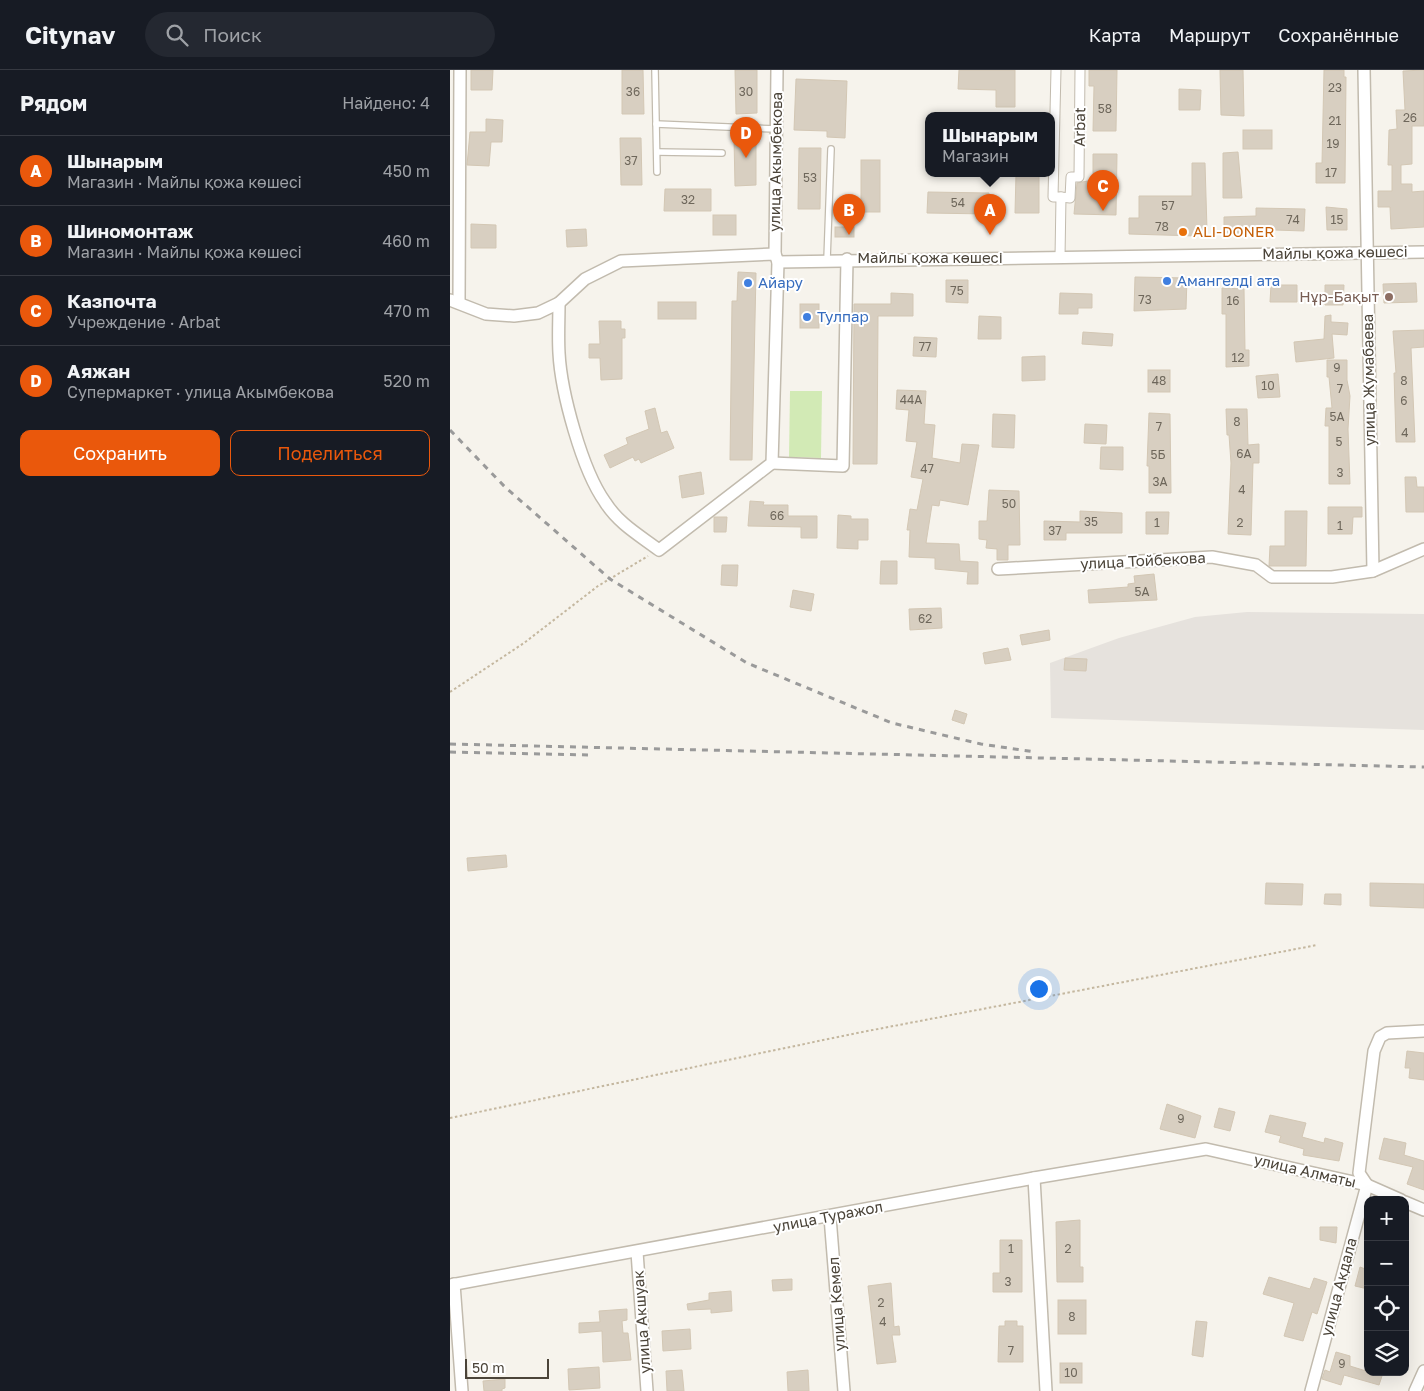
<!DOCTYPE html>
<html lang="ru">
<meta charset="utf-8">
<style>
body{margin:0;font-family:"Golos Text",sans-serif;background:#242831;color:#f1f3f6}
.controls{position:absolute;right:15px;bottom:15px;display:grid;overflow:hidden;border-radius:10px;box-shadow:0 5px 20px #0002}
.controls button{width:45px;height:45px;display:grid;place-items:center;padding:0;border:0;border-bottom:1px solid #363941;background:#171b24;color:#f1f3f6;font:25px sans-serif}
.scale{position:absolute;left:15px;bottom:12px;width:84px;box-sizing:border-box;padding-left:5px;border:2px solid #4b4439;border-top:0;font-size:14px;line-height:18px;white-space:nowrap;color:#4b4439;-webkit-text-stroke:4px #fff;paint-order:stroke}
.you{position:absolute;left:588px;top:918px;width:18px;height:18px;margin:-12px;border:4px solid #fff;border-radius:50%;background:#1a73e8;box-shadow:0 0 0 8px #1a73e833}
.badge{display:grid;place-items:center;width:32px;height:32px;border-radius:50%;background:#ea580c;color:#fff;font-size:16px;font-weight:700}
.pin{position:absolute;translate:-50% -41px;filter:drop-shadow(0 1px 2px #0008)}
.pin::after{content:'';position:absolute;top:26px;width:18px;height:15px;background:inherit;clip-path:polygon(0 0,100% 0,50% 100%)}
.popup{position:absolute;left:475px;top:42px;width:130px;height:65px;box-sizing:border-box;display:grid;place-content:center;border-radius:10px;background:#171b24;filter:drop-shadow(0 1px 4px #0005);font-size:16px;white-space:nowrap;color:#9ea1a6}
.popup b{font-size:19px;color:#f1f3f6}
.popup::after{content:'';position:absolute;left:50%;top:100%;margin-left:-10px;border:10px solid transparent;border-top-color:#171b24}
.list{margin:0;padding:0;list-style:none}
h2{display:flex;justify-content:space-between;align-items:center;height:65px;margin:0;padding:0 20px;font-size:21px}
h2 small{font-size:16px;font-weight:400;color:#9ea1a6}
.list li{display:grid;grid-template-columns:32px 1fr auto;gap:15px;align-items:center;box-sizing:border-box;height:70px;padding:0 20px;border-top:1px solid #363941}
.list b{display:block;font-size:19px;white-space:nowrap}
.list p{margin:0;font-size:16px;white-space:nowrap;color:#9ea1a6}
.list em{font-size:16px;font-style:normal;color:#9ea1a6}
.actions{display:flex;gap:10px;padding:15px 20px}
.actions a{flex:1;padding:11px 0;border:1px solid #ea580c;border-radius:10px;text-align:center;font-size:18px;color:#ea580c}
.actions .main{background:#ea580c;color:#fff}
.icon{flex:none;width:28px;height:28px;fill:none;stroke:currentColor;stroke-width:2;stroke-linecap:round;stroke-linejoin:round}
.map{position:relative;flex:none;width:974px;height:1321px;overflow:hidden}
header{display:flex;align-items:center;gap:30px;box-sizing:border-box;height:70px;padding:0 25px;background:#171b24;border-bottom:1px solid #363941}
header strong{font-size:24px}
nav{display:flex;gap:28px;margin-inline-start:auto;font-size:18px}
.search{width:350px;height:45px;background:#242831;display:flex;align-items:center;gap:12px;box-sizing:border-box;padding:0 18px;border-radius:28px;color:#9ea1a6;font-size:19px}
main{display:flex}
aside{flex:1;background:#171b24}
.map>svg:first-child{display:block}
</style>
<header>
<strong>Citynav</strong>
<div class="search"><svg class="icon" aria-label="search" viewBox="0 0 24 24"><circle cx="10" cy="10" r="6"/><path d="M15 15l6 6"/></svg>Поиск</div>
<nav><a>Карта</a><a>Маршрут</a><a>Сохранённые</a></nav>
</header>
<main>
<aside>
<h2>Рядом<small>Найдено: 4</small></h2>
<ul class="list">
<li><span class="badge">A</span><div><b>Шынарым</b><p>Магазин · Майлы қожа көшесі</p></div><em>450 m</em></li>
<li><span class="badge">B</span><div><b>Шиномонтаж</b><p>Магазин · Майлы қожа көшесі</p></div><em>460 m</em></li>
<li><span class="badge">C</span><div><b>Казпочта</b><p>Учреждение · Arbat</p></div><em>470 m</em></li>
<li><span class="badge">D</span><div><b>Аяжан</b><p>Супермаркет · улица Акымбекова</p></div><em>520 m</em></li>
</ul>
<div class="actions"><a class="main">Сохранить</a><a>Поделиться</a></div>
</aside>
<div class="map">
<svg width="974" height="1321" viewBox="0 0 974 1321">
<rect width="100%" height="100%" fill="#f6f3ec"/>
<!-- industrial -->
<path fill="#e6e2dd" d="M797 542 974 544V660L601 648 600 593 669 568 745 547Z"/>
<!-- green -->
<path fill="#d2eab5" d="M340 321H372L371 388 339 387Z"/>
<!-- building -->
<g fill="#d8cfc1" stroke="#d3c7b4">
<path d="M21 0H43L42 20H21Z"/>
<path d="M172 0H193L194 44H172Z"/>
<path d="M285 0H307V43L286 44Z"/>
<path d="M509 0H565V37H546V20L508 19Z"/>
<path d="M639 0H667L666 61H643L644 16H639Z"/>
<path d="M770 0H793L794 46 771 45Z"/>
<path d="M874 0H894V7H896L895 113H866V93H872Z"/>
<path d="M974 0V56H962V94L951 95V114H962V122L974 121V157L941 159 940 137H928V121H942V95H938L939 60 947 59 946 40H955L953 1Z"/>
<path d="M346 9 397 11 395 68 377 67V61L344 60Z"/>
<path d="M729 19 751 20 750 40H729Z"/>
<path d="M36 49 53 50 52 72H41L39 96 17 95 20 62H36Z"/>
<rect x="793" y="60" width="29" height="19"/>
<path d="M170 68H191L192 115H171Z"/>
<path d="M284 68H306V115L285 116Z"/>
<path d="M349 78H371L370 139H348Z"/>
<path d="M788 82 792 128H773V83Z"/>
<path d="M643 84H667L666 145 624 144 627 113 643 110Z"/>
<rect x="411" y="90" width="19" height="52"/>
<path d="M742 93H755L757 160H746V166L679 164V148H689V126H742Z"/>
<path d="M566 104H589V143H565Z"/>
<path d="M215 119H261V141H214Z"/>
<path d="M478 122 539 123V144L477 143Z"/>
<path d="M876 137 897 139V160H877Z"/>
<path d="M806 138 855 139 854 161 795 159V165L774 166V147L806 146Z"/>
<rect x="263" y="145" width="23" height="20"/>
<path d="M21 154 46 155V178H21Z"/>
<rect x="385" y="157" width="19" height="10"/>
<path d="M136 159 137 176 117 177 116 160Z"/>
<path d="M288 202 306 203 302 390H280L282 231H287Z"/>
<path d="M685 207 737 208 736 239 684 241Z"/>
<path d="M496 210H518V233L496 232Z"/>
<path d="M966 213 967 232 934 233 933 214Z"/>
<path d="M821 215H847V232H820Z"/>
<path d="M875 215H894L893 235H875Z"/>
<path d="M772 218 794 219 795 280H799V296L776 297V244H772Z"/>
<path d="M441 223 463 224V246H428L427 394H403L404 234H441Z"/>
<path d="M610 223 642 224V238H628V244H609Z"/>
<rect x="208" y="232" width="38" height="17"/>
<rect x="350" y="234" width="19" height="24"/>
<path d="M881 245V252L898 253 897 265 882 264 884 288 846 292 844 272 874 269 875 246Z"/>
<path d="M529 246 551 247V269H528Z"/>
<path d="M149 251H171V259H175V268H172V309L151 310 150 288H139V274H150Z"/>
<path d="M974 260V277L961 278 965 372H946L944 303H946L943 261Z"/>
<path d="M633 262 663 264 662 276 632 274Z"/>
<path d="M464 267 487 268 486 287 463 286Z"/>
<path d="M595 286V310L572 311V287Z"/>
<path d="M877 290H897V310L900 326 898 359 900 414H879V356H875L876 338H882L879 307H877Z"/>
<rect x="698" y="300" width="22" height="22"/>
<path d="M828 304 830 327 808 328 806 306Z"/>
<path d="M447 320 476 321 474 354 485 355 482 388 510 393 512 374 529 375 518 435 490 430 489 436 482 435 476 473 509 474 510 491 528 492V514H517L518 502 485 499V488L459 487 460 460H457L460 439 467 440 473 409 461 407 467 372 456 371 459 340 446 339Z"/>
<path d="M205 338 211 363 217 361 224 378 191 393 189 389 185 391 183 387 160 398 154 385 178 374 176 368 199 359 195 341Z"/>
<path d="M776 339H797L798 375 809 374V393H803L801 465 778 464 781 393 779 365H777Z"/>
<path d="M699 343 720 344 721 423H699V396H697Z"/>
<path d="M543 344 565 345 564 378 542 377Z"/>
<path d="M635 354 657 355 656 374 634 373Z"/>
<path d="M651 377H673V400L650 399Z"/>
<path d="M251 402 254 424 232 428 229 406Z"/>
<path d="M955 407H966L967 417H974V442H956Z"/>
<path d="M539 420 569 421 570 475H558V490H547V479L536 478 537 470 529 469V451H537Z"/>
<path d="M300 431 314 432 313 435H338V446H367V468H351V457L298 456Z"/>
<path d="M878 437H912V447H903L902 464H878Z"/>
<path d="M630 441 672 443V463H616V470H594V451L630 452Z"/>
<path d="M835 441H857L856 496H819L820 476H835Z"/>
<path d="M696 442H719L718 464H696Z"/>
<path d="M388 445 401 446V449H418V470H408V479L387 478Z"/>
<path d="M264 447H277L276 462H264Z"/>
<path d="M431 491H447V514H430Z"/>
<path d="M272 495H288L287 516 271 515Z"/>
<path d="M704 504 707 530 639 533 638 520 678 517V514L685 513 684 506Z"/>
<path d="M343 520 364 524 361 541 340 537Z"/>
<path d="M491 538 492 558 460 560 459 539Z"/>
<path d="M599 560 600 570 572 575 570 565Z"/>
<path d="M558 578 561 590 535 594 533 583Z"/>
<path d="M615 588 637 589 636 601 614 600Z"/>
<path d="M505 640 517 644 514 654 502 650Z"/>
<path d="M56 785 57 797 18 801 17 788Z"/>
<path d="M816 813 853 814 852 835 815 834Z"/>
<path d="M920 813 974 814V838L920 836Z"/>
<path d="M875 824H891V835L874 834Z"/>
<path d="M957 981 974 983V1010L959 1008 960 998H955Z"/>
<path d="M717 1034 751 1046 745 1068 710 1059Z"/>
<path d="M769 1038 785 1042 780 1061 764 1057Z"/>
<path d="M820 1045 856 1053 852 1067 874 1073 875 1068 893 1073 889 1091 853 1085 854 1079 829 1072 831 1066 815 1062Z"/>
<path d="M934 1068 956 1073 954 1085 974 1091V1120L957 1114 963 1097 929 1089Z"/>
<path d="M630 1150V1197H633V1212H607L606 1152Z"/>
<path d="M870 1157H887L886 1173 870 1170Z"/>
<path d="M550 1170H572V1222H543V1203H550Z"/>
<path d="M910 1197 918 1200V1219L905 1216Z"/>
<path d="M819 1207 860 1219 864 1208 877 1212 867 1244 862 1242 853 1271 834 1266 844 1233 813 1224Z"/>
<path d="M342 1209V1220L323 1221 322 1210Z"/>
<path d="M441 1213 444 1257 449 1256 450 1265H442L446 1292 427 1294 418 1216Z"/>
<path d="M281 1221 282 1241 261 1243V1239L238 1240 237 1234 259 1230V1223Z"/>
<rect x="608" y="1230" width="28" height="34"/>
<path d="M177 1239V1250L172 1251 173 1263H178L181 1290 153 1292 152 1261 129 1263V1253L150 1252 149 1241Z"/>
<path d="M555 1251H567V1256H573V1292H548L549 1256H555Z"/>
<path d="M746 1251 757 1252 753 1287 742 1285Z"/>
<path d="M240 1259 241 1279 213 1281 212 1261Z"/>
<path d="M886 1282 900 1286V1296L932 1306 929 1315 894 1305 891 1315 872 1309 875 1300 880 1302Z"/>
<rect x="610" y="1293" width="22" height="20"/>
<path d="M149 1297 150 1318 119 1320 118 1299Z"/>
<path d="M232 1300 234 1321H217L216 1301Z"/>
<path d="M358 1300 359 1321H338L337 1302Z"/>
<path d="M55 1309V1318L52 1319V1321H34L33 1311Z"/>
</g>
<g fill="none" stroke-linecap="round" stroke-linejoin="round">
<defs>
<g id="service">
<path d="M205 0 207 102"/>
<path d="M206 54 327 59"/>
<path d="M207 82 272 83"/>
<path d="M377 190 381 79"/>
</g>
<g id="pedestrian">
<path d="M606 0 603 127H611L610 187"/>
<path d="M611 127 620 128 621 107H629L630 0"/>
</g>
<g id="minor">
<path d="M914 0 923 501"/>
<path d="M325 184 327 0"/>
<path d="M0 230 36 244 64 246 88 243 109 233 135 209 171 191 325 184 328 192 974 182"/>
<path d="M9 233 10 0"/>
<path d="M109 233C109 250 108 266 109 283 111 322 132 400 155 432 168 453 189 465 209 480L322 393 328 192"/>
<path d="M322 393 393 396 397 189"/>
<path d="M548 499 762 487 806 495 822 507H882L923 501 974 479"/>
<path d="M584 1108 596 1321"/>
<path d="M955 1132 974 1140"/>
<path d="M380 1147 394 1321"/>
<path d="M187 1182 197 1321"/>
<path d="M4 1214 12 1321"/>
<path d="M0 1215 584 1108 756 1079 917 1115 951 1130"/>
<path d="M861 1321 917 1115 909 1103 924 981 930 967 937 963 974 961"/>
<path d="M965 1321 974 1301"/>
</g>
</defs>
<!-- service casing -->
<use href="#service" stroke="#c2bbae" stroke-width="8"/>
<!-- pedestrian casing -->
<use href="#pedestrian" stroke="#c2bbae" stroke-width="11"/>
<!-- minor casing -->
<use href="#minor" stroke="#c2bbae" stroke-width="14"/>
<!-- path -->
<g stroke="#c4b79f" stroke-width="2" stroke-dasharray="2.5 2.5" stroke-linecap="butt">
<path d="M0 622 74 573 148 516 198 486"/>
<path d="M0 1048 407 963 867 875"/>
</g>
<!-- service -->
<use href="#service" stroke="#fff" stroke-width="5.5"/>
<!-- pedestrian -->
<use href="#pedestrian" stroke="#fff" stroke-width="9"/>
<!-- minor -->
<use href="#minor" stroke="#fff" stroke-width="11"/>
<!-- rail -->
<g stroke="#9a9a9a" stroke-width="3" stroke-dasharray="6 6" stroke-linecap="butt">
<path d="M0 360 55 417 160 509 297 593 442 653 531 674 585 682"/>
<path d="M0 674 974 697"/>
<path d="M0 682 142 685"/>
</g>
</g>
<!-- markers -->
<circle fill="#e8710a" stroke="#fff" stroke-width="2" cx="733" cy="162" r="5"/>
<g fill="#3f7fe0" stroke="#fff" stroke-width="2">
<circle cx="717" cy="211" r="5"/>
<circle cx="298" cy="213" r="5"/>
<circle cx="357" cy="247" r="5"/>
</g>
<circle fill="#8d6e63" stroke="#fff" stroke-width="2" cx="939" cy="227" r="5"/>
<g text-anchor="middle" stroke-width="4" stroke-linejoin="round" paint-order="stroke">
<!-- number labels -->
<g font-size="12" fill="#6e675b">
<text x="885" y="22">23</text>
<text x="183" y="26">36</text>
<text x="296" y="26">30</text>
<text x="655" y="43">58</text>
<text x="960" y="52">26</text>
<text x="885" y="55">21</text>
<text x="883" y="78">19</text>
<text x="181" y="95">37</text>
<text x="881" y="107">17</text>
<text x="360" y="112">53</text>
<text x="238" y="134">32</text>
<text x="508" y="137">54</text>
<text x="718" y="140">57</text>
<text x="843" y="154">74</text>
<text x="887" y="154">15</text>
<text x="712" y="161">78</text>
<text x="507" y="225">75</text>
<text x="695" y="234">73</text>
<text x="783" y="235">16</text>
<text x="475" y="281">77</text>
<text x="788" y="292">12</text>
<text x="887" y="302">9</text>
<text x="709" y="315">48</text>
<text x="954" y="315">8</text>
<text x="818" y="320">10</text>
<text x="890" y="323">7</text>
<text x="461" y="334">44А</text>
<text x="954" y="335">6</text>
<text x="887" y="351">5А</text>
<text x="787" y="356">8</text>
<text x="709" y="361">7</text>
<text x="955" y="367">4</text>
<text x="889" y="376">5</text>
<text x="794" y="388">6А</text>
<text x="708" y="389">5Б</text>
<text x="477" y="403">47</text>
<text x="890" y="407">3</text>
<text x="710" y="416">3А</text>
<text x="792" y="424">4</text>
<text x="559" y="438">50</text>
<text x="327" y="450">66</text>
<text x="641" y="456">35</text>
<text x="707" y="457">1</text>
<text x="790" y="457">2</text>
<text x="890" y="460">1</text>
<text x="605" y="465">37</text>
<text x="692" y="526">5А</text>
<text x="475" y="553">62</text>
<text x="731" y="1053">9</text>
<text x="561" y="1183">1</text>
<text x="618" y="1183">2</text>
<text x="558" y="1216">3</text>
<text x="431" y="1237">2</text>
<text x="622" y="1251">8</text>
<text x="433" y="1256">4</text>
<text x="561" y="1285">7</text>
<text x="892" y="1298">9</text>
<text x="621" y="1307">10</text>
</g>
<!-- street labels -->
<g font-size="15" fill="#4b4439" stroke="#fff">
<text transform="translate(630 57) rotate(-89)" y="5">Arbat</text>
<text transform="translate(326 92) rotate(-89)" y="5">улица Акымбекова</text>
<text transform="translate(885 183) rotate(-1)" y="5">Майлы қожа көшесі</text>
<text x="480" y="193">Майлы қожа көшесі</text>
<text transform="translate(919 310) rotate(-91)" y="5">улица Жумабаева</text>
<text transform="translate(693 491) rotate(-3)" y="5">улица Тойбекова</text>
<text transform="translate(855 1101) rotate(13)" y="5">улица Алматы</text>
<text transform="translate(378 1147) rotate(-11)" y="5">улица Туражол</text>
<text transform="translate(889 1217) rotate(-75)" y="5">улица Акдала</text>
<text transform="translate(387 1234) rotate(-94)" y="5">улица Кемел</text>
<text transform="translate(192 1252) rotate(-94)" y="5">улица Акшуак</text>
</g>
<!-- food labels -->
<g font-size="15" fill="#c56008" stroke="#fff" text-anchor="start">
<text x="743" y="167">ALI-DONER</text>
</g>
<!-- shop labels -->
<g font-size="15" fill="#366cbe" stroke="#fff" text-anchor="start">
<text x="727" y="216">Амангелді ата</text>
<text x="308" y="218">Айару</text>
<text x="367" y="252">Тулпар</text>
</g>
<!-- education labels -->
<g font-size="15" fill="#785e54" stroke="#fff" text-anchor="end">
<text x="929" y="232">Нұр-Бақыт</text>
</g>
</g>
</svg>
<div class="controls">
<button>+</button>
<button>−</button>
<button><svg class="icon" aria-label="locate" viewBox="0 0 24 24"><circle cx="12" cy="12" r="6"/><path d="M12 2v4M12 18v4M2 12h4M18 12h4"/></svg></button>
<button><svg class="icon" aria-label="layers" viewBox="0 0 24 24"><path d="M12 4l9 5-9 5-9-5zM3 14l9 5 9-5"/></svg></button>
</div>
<div class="scale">50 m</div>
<div class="you"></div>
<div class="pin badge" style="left:540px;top:165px">A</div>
<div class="popup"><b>Шынарым</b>Магазин</div>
<div class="pin badge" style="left:399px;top:165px">B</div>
<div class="pin badge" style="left:653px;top:141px">C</div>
<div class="pin badge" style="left:296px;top:88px">D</div>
</div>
</main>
